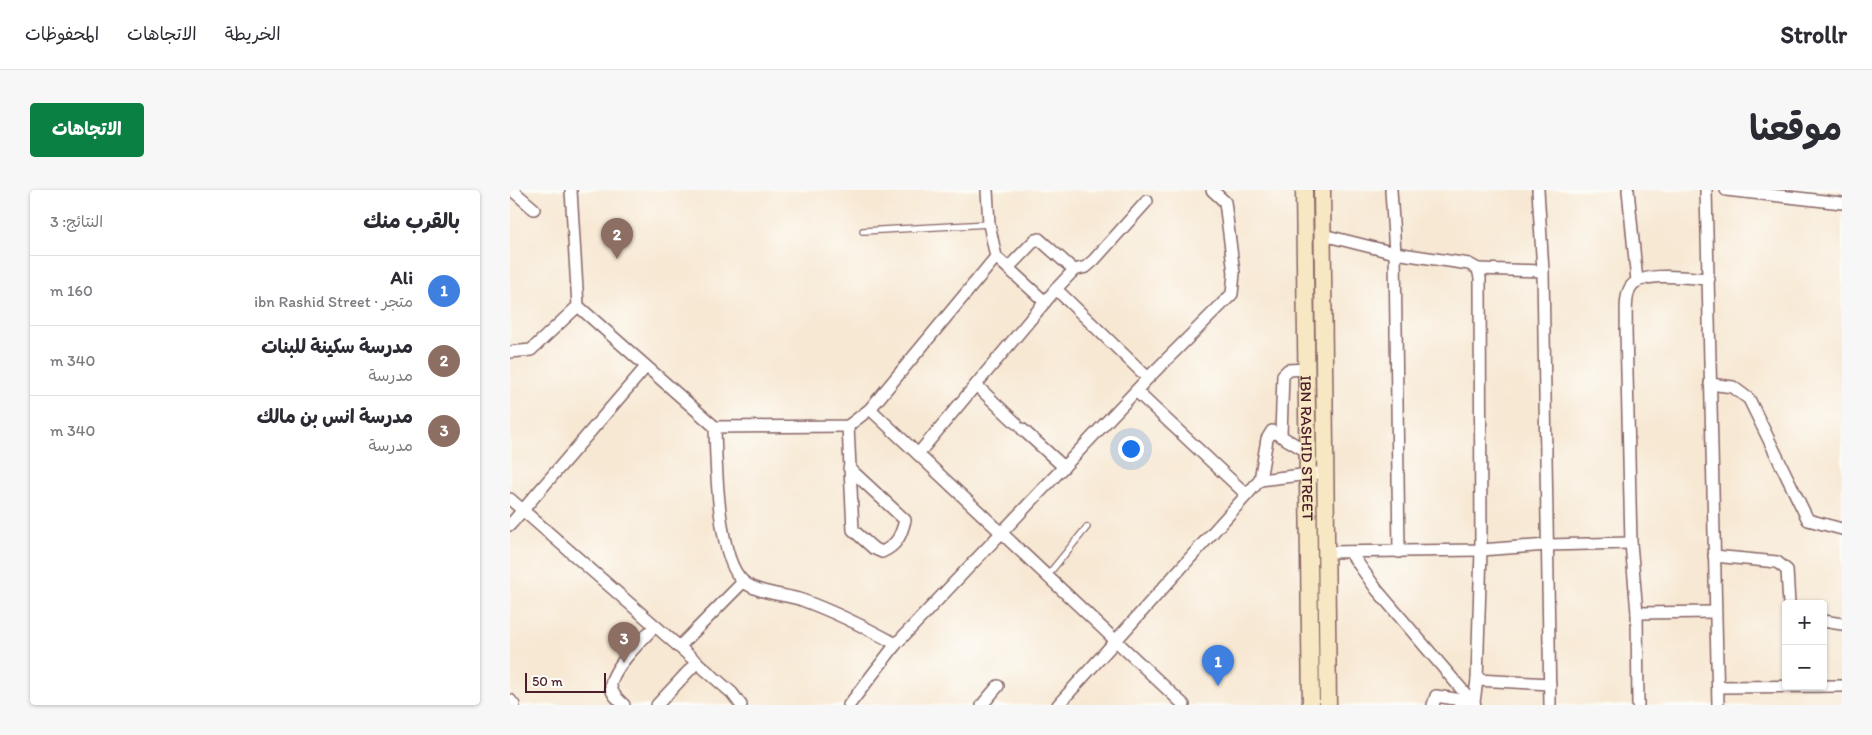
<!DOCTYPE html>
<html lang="ar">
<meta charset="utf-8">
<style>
body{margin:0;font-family:Itim,"Playpen Sans Arabic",sans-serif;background:#f7f7f7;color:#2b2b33;direction:rtl}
.controls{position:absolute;right:15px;bottom:15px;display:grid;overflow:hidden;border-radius:5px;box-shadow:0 1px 4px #0004}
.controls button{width:45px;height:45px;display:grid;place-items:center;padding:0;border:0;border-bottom:1px solid #e1e1e2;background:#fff;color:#2b2b33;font:25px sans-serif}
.scale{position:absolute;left:15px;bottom:12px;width:81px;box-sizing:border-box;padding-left:5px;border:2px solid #4a1f2b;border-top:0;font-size:14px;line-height:18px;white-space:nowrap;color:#4a1f2b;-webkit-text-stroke:4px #fdfcf7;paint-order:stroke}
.you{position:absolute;left:620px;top:258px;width:18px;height:18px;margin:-12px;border:4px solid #fff;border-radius:50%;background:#1a73e8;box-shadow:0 0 0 8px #1a73e833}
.badge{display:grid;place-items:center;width:32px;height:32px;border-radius:50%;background:#0b8043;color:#fff;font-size:16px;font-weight:700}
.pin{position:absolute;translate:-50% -41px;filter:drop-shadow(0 1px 2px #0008)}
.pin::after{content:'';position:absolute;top:26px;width:18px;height:15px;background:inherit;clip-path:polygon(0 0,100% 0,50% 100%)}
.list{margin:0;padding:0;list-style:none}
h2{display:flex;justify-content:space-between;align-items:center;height:65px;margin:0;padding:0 20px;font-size:21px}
h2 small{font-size:16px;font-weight:400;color:#7c7c81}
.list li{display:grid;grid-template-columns:32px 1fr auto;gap:15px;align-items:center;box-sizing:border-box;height:70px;padding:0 20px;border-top:1px solid #e1e1e2}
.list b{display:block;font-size:19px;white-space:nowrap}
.list p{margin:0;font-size:16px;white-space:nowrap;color:#7c7c81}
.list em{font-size:16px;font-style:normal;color:#7c7c81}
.map{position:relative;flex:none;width:1332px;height:515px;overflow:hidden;direction:ltr;border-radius:5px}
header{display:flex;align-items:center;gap:30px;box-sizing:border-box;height:70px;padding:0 25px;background:#fff;border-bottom:1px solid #e1e1e2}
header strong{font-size:24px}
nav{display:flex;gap:28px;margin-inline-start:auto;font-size:18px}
.intro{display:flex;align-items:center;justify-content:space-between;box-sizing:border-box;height:120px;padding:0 30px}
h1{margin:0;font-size:35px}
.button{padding:12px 22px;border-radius:5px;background:#0b8043;color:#fff;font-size:18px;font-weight:700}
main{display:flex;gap:30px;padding:0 30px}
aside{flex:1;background:#fff;border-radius:5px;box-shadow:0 1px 4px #0004}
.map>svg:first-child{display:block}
</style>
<header>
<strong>Strollr</strong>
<nav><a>الخريطة</a><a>الاتجاهات</a><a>المحفوظات</a></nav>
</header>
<div class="intro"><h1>موقعنا</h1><a class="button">الاتجاهات</a></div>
<main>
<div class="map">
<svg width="1332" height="515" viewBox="0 0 1332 515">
<rect width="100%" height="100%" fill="#fdfcf7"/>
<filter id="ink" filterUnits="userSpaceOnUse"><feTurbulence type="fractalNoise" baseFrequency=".02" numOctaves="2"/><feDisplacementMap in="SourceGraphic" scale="10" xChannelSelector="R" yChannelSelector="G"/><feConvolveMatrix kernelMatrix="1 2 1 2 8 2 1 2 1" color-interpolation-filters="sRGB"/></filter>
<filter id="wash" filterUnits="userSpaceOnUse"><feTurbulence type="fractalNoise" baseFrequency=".0096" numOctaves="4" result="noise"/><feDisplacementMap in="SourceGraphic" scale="20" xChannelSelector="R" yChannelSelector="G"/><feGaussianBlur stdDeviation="1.12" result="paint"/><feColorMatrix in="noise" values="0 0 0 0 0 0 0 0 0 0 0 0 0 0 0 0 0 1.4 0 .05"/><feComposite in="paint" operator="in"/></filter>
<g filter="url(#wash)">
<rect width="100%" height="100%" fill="#f7e8d3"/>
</g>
<g filter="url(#ink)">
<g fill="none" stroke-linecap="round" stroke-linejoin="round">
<defs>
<g id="lane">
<path d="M353 41 479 34"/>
<path d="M537 386 577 337"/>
</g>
<g id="street">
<path d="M2 0 24 19"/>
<path d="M61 0 68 116 205 237 338 236 360 219 486 67"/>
<path d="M477 0 479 34 486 67 535 112 546 99 638 188"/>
<path d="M881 0 885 63 889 362"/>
<path d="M1028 0 1033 81 1040 515"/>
<path d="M1118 0 1127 91"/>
<path d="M1196 0 1208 515"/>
<path d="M1216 0 1332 13"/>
<path d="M813 45 885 63 959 74 968 79 970 88 971 360 967 490 964 512 926 506 923 515"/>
<path d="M498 78 525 50 529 49 564 80"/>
<path d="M968 79 1033 81"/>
<path d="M546 99 564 80 576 77 584 70 637 11"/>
<path d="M0 162 21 160 68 116"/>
<path d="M1200 194 1223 197 1239 209 1298 330 1332 339"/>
<path d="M466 195 506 233"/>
<path d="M626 201 737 305"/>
<path d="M360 219 674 515"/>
<path d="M338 236 343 340 363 358 372 362C387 355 391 346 395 330L339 278"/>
<path d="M205 237C206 271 207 371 234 392 249 404 274 404 292 410 325 422 355 437 386 454"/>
<path d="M512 239 554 277"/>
<path d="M771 245 773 185 778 180 797 179"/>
<path d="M408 264 535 112"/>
<path d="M750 290 757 249 762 241 798 262"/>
<path d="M0 309 222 503 231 515"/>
<path d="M0 335 135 178"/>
<path d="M817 362 971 360 1037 355 1121 353"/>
<path d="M840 362 867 400 965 515"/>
<path d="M1204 366 1267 372 1277 380 1279 414"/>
<path d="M1127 423 1205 422"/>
<path d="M1313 431 1332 434"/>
<path d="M169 457 233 392"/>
<path d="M967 490 1040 494"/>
<path d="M1208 497 1332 496"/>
<path d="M0 510 4 515"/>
<path d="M114 515C109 510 101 504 101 496 101 479 133 449 145 436"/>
<path d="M147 515 187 472"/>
<path d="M339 515 386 454 638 188 722 104 724 83 715 12 702 0"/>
<path d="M472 515 488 496"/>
<path d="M548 515 750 290 816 282"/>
<path d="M1128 515 1127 423 1121 353 1116 140C1117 128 1114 109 1120 98 1130 80 1181 88 1199 89"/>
</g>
<g id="secondary">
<path id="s1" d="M794 0 801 515"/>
<path d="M812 0 818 515"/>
</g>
</defs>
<!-- lane casing -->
<use href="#lane" stroke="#876566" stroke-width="8"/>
<!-- street casing -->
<use href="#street" stroke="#876566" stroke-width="14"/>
<!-- secondary casing -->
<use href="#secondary" stroke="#876566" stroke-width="19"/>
<!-- lane -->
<use href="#lane" stroke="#fff" stroke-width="5.5"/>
<!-- street -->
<use href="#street" stroke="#fff" stroke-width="11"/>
<!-- secondary -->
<use href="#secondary" stroke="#f8e7c3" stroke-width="16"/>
</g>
</g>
<g text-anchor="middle" stroke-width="4" stroke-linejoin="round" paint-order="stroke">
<!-- street labels -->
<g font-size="16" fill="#4a1f2b" stroke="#fdfcf7">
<text dy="6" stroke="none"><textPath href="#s1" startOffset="258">IBN RASHID STREET</textPath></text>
</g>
</g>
</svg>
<div class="controls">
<button>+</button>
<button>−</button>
</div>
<div class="scale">50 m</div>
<div class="you"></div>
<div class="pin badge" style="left:708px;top:496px;background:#3f7fe0">1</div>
<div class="pin badge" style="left:107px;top:69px;background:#8d6e63">2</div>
<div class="pin badge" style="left:114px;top:473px;background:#8d6e63">3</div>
</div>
<aside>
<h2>بالقرب منك<small>النتائج: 3</small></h2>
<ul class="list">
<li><span class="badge" style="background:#3f7fe0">1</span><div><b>Ali</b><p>متجر · ibn Rashid Street</p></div><em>160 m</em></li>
<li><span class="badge" style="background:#8d6e63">2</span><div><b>مدرسة سكينة للبنات</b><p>مدرسة</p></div><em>340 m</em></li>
<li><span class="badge" style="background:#8d6e63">3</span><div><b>مدرسة انس بن مالك</b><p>مدرسة</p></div><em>340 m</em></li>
</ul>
</aside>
</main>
